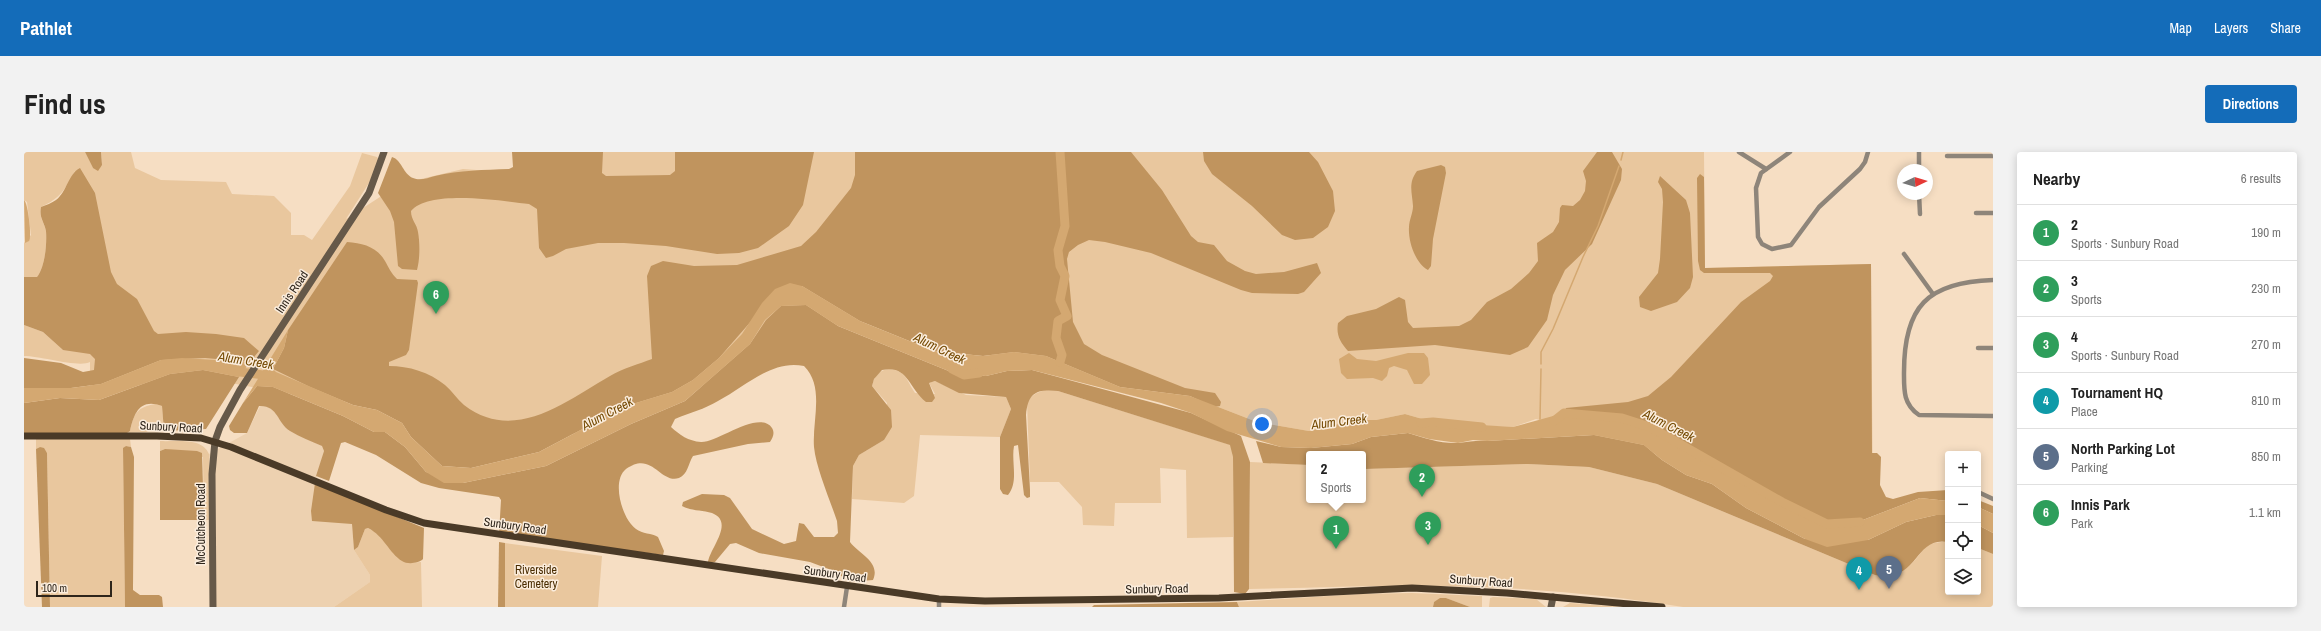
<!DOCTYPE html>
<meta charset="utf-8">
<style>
body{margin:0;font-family:"Archivo Narrow",sans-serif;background:#f2f2f2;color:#222}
.controls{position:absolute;right:12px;bottom:12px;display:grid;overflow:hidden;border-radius:4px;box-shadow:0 2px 10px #0003}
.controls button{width:36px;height:36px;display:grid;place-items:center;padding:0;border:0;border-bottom:1px solid #e0e0e0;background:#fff;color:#222;font:20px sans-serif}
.compass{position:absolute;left:1873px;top:12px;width:36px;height:36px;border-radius:50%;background:#fff;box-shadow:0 2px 10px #0003;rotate:86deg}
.scale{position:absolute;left:12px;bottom:10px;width:76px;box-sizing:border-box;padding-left:4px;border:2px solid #2e251b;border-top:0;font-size:11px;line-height:14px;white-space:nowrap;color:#2e251b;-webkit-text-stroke:3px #fbeddd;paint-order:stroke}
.you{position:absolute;left:1238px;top:272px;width:14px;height:14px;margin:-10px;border:3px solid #fff;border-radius:50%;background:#1a73e8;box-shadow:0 0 0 6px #1a73e833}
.badge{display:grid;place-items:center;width:26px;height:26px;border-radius:50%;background:#146cb9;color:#fff;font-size:13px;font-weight:700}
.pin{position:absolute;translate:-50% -33px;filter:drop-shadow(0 1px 2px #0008)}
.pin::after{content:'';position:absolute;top:21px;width:14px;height:12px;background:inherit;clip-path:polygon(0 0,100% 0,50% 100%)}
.popup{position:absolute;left:1282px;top:299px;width:60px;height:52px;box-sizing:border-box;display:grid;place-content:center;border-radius:4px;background:#fff;filter:drop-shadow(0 1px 3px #0005);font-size:13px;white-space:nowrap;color:#767676}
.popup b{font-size:15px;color:#222}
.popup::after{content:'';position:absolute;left:50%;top:100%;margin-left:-8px;border:8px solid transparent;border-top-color:#fff}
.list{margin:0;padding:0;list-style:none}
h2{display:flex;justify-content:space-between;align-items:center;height:52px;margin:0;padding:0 16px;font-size:17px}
h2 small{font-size:13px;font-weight:400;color:#767676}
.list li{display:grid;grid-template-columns:26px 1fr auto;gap:12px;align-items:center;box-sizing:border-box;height:56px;padding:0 16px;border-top:1px solid #e0e0e0}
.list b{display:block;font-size:15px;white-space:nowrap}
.list p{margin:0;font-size:13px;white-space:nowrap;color:#767676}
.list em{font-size:13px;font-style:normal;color:#767676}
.icon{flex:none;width:22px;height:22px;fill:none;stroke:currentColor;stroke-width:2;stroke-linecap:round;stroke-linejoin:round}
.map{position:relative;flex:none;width:1969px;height:455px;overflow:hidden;border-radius:4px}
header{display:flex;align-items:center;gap:24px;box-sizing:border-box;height:56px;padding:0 20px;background:#146cb9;color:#fff}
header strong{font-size:19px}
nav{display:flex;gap:22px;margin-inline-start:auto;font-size:14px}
.intro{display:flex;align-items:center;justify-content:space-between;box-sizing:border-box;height:96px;padding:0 24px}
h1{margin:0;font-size:28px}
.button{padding:10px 18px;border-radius:4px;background:#146cb9;color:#fff;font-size:14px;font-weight:700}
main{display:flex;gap:24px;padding:0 24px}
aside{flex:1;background:#fff;border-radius:4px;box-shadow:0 2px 10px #0003}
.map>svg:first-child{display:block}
</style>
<header>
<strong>Pathlet</strong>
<nav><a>Map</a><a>Layers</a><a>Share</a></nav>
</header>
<div class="intro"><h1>Find us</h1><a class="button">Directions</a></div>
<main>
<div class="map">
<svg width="1969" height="455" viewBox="0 0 1969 455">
<rect width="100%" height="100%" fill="#f6dec3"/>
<!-- built -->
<path fill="#edd1b0" d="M236 254H243L249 258 264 278 298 294 300 299 291 331 328 372 330 398 346 423V430L310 455H189L185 302 223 281Z"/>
<!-- green -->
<g fill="#e9c79e">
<path d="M0 0H61L69 16 78 13 77 0H107L111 16 137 28 202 30 208 42 250 44 267 61V83H280L288 88 326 34 338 1 353 5 355 8 350 23 322 67 376 32 439 17 492 21 491 0H1680L1681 116 1847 112 1849 364 1512 267 1489 275 1449 274 1409 270 1381 262 1352 268H1331L1285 279 1233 270 1166 244 1096 235 827 167 570 284 255 240 185 227 66 237V210C55 216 17 204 0 204V173L19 180 39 198 51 19C41 37 37 46 17 55 15 66 20 70 22 79 23 92 21 115 13 125H0V91L7 83 3 50 0 48Z"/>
<path d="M865 217C883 219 882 228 891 241L911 242 905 231 911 229 942 243 982 245 987 257 976 285 896 283 890 344 880 351 828 347 829 314 835 303 860 288 863 251 848 234C850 224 855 218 865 217Z"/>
<path d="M1021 238 1034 239 1207 293 1209 305V385L1163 386 1162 318 1136 316 1137 351H1091L1090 374 1059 373 1058 355 1035 330H1006L1003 251C1007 243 1012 241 1021 238Z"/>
<path d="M132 252 138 254 140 279 103 281 106 279C110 261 113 255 132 252Z"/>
<path d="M12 286 106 287 107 295 102 294 99 297 101 455H26L23 301 16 295 12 297Z"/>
<path d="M136 289C152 290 178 285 185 302L186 368H180L179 305 141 297 136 299Z"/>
<path d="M1226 310 1285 313V348H1339V317L1504 312 1565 315 1633 332 1851 423C1884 423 1884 416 1904 392L1924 389V440H1954V396L1969 402V455H1659C1579 442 1497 435 1415 434 1352 433 1288 436 1225 437Z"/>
<path d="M344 376 351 380 385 411 397 410 398 455H310L346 430V423L330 398 334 395 341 377Z"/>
<path d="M481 391 578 404 574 455H481Z"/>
<path d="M1388 441 1458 444V455H1446L1422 446 1410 450 1409 455H1215L1213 450 1336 442Z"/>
<path d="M1469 445 1512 447 1522 455H1465L1466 446Z"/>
<path d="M1546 451 1600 455H1539Z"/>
</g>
<!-- forest -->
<g fill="#c0945e">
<path d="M61 0H77L78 13 74 19 69 16Z"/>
<path d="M488 0H579L578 21 582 24 646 23 651 19V0H790L779 53 765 74 734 96 715 101 693 102 642 94 600 91H574L542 97 529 104 522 106 515 96 513 57 505 52C477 49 406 37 387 59 387 68 393 72 394 80 396 91 396 107 393 118L378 117 374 114 370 70 366 59 354 41 368 5C378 8 379 22 389 26 396 29 404 26 411 24 436 18 460 18 485 17L489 15Z"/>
<path d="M831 0H1107L1138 38 1167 84 1174 90 1190 93 1203 109 1221 119 1232 122 1260 120 1293 111 1297 121 1280 140 1274 142 1228 141 1217 138 1127 101 1081 90 1065 88 1054 93 1045 100 1043 107 1049 170 1060 192 1078 203 1161 236 1191 241 1197 250 1196 254 1190 255 1166 244 1096 235 1022 204 990 200 959 204 910 199 836 169 778 134 729 167 695 206 669 228 648 240 602 254 515 300 447 316 418 314 387 285 378 271 353 258 329 253 286 235 249 217 260 196 264 178 323 90C339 91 353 95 361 109 365 116 367 121 373 127L393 128 394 131 385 198 382 203 365 210V214C385 214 405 220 421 233 428 239 433 247 440 253 491 292 542 249 586 224 599 216 615 212 628 207L623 124 627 114 639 109 670 114 713 113 777 94 792 80 827 36 831 23Z"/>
<path d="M1179 0H1285L1294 10 1309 39 1311 59 1304 75 1289 86 1271 88 1258 83 1228 54 1188 22 1180 9Z"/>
<path d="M1573 0H1588L1598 17 1597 28 1568 92 1541 118 1529 143 1523 168 1504 195 1486 203 1411 193 1324 199C1316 190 1312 183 1314 171L1323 164 1352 157 1375 145 1381 148 1384 170 1389 176 1435 174 1447 168 1463 150 1487 137 1505 121 1514 109 1513 91 1529 80 1535 70 1536 56 1538 53 1549 54 1556 48 1561 39 1562 29 1559 19Z"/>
<path d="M1417 13 1421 15 1422 21 1409 87 1407 114 1404 118C1391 111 1384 89 1385 75 1385 68 1389 61 1389 54 1388 40 1384 31 1393 19Z"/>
<path d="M56 16 71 41 87 120 93 132 113 147 130 179 134 182 162 180 192 182 220 186 235 199 226 210 181 206 137 208 77 232 47 236H0V206L37 211 59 220 70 218 71 207 66 202 39 198 19 180 0 173V125H13C21 115 23 92 22 79 20 69 15 66 17 55 22 53 28 51 32 48 43 40 44 22 56 16Z"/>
<path d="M1676 22 1680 25 1681 116 1847 112 1848 301H1853L1857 305 1856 333 1862 345 1869 347 1894 340 1924 338V349L1896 346 1831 371 1803 372 1758 350 1706 319 1691 315 1648 292 1626 275 1598 266 1540 261 1542 256 1604 250 1624 244 1647 225 1717 150 1746 129 1749 124 1746 121H1680L1676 118 1674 109 1673 26Z"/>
<path d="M1636 24 1662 48 1666 61 1669 125 1666 136 1653 150 1627 159 1616 155 1615 145 1634 121 1636 107 1639 50 1638 37 1634 30Z"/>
<path d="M782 153 814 174 932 222 962 224 983 219 1008 218 1167 261 1217 284 1226 310 1225 437 1221 442 1210 440 1209 305 1206 293 1034 239C1013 237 1004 240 1002 263L1006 338V345L1003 346 1000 343 994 293 990 294C987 310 995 330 984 343L979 342 976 337V285L987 257 982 245 935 241 911 229 905 231 911 246 908 250H902C884 235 884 213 858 218L850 227 848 234 867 258 868 275 860 288 835 303 829 314 826 390C835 402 857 410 849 428L826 430 810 419 786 410 735 401 712 391 706 392 691 410 686 411 684 410C686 396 711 370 688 361 678 358 667 359 658 354L659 350 678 342 700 343 706 346 728 377 760 392 772 389 775 371 780 372 790 385H810L814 381 813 369C806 348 792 316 790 295 788 268 801 235 780 214 748 207 721 235 694 249 681 257 665 261 651 267L647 275C656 283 664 289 677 290 693 291 735 257 748 276 751 281 749 285 746 290L724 292 669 304C664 312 664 322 655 326 636 332 628 298 602 317 587 329 598 367 612 377 618 382 628 381 634 385L640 399 639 403 475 382 477 348 475 345 415 336 397 331 352 303 321 290 317 291 305 329 292 324 300 299 298 294C287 289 276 285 266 279 253 271 254 253 235 254L223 281H210L206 278 205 274 219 251 233 234 249 235 319 264 350 280H361L381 295 402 320 439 331 522 314 607 272 661 249 726 192 742 168 757 154Z"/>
<path d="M179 218 215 225 182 277 140 279 138 254C116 246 110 261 106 279L103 281H0V251L36 246 75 248 146 222Z"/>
<path d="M1384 281C1400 286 1418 292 1434 291 1445 290 1453 288 1463 289L1570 283 1620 293 1638 308 1662 323 1688 332 1722 356 1781 387 1844 388 1882 370 1912 363H1924V390C1889 384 1896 431 1851 423L1633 332 1565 315 1504 312 1341 317H1339V302H1285V313L1239 311 1232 289 1257 295 1287 296 1328 292 1347 285Z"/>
<path d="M102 294 107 295 110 305 109 438 116 443H135L138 445 139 455H101L99 296Z"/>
<path d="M16 295 20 296 23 301 26 455H18L12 297Z"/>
<path d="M141 297 173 299 178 301 180 368H136V299Z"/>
<path d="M291 331 400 376 399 407C395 411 384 413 378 409 365 401 360 384 344 376L341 377 334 395 330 398 328 372 288 369 287 359Z"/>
<path d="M1954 348 1969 354V362L1954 355Z"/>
<path d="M1954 373 1969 381V402L1954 396Z"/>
<path d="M475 390 481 391V455H474Z"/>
<path d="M1416 446H1422L1446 455H1409L1410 450Z"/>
<path d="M1213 450 1215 455H1068L1070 453Z"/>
</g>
<!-- water -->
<g fill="#d4a871">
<path d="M0 48C4 51 8 85 5 89L1 91Z"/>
<path d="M766 131 778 134 836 169 910 199 959 204 990 200 1022 204 1096 235 1166 244 1233 270 1285 279 1331 268H1352L1381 262 1409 270 1489 275 1540 261 1598 266 1626 275 1648 292 1691 315 1706 319 1758 350 1803 372 1831 371 1896 346 1924 349V363H1912L1882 370 1844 388 1803 395 1781 387 1722 356 1688 332 1662 323 1638 308 1620 293 1570 283 1463 289 1449 288 1434 291 1405 287 1384 281 1347 285 1328 292 1287 296 1257 295 1203 279 1167 261 1137 251 1008 218 983 219 962 224 932 222 814 174 782 153 757 154 741 168 726 192 661 249 607 272 522 314 439 331H420L402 320 381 295 361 280H350L319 264 249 235 233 234 219 251 264 178 260 196 249 217 252 220 329 253 353 258 378 271 387 285 418 314 447 316 515 300 602 254 648 240 669 228 695 206 718 182 738 151 751 137Z"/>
<path d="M1325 201 1333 207 1352 209 1384 201H1400L1404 206 1406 223 1398 232H1390L1383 218 1370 214 1365 216 1363 224 1358 229 1349 226 1323 227 1317 221 1315 207Z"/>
<path d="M158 206 226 210 215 225 179 218 146 222 75 248 36 246 0 251V236H47L77 232 137 208Z"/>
<path d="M1954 355 1969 362V381L1954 373Z"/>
</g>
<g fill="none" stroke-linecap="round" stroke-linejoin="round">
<!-- stream -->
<g stroke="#d4a871" stroke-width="1.5">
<path d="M1597 8 1599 0"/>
<path d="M1517 212V200L1529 177 1559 105 1574 74 1595 14"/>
<path d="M1516 267 1517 217"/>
</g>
<!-- river -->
<g stroke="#d4a871" stroke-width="9">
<path d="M1036 210 1038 203 1032 186 1034 169 1043 164 1036 148 1041 124 1036 114 1034 98 1041 74 1036 0"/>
<path d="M928 217 940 223 955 221"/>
<path d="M208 219 247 224"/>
<path d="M1530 269 1540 261 1598 266 1626 275 1758 350 1803 372 1836 370"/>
<path d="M1397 271 1409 270 1458 275"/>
</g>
<!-- minor -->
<g stroke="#8e857a" stroke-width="4.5">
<path d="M1715 0 1742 17"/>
<path d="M1766 0 1737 21 1732 36 1734 85 1738 92 1748 97 1767 93 1795 55 1836 17 1841 10 1844 0"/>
<path d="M1895 0V18"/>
<path d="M1923 4H1969"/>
<path d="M1895 42 1896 62"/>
<path d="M1952 61H1969"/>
<path d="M1880 102 1909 142"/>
<path d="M1969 128C1903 130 1880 155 1880 220 1880 238 1879 252 1895 263L1969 264"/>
<path d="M1954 196H1969"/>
<path d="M1954 340 1969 347"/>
<path d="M915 447V455"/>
<path d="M820 455 823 435"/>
</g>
<!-- secondary -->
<g stroke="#665949" stroke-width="7">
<path d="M189 455 188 322 191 289 196 275 216 238 345 41 360 0"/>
<path d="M1527 455 1529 445"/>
</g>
<!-- primary -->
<path stroke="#4a3a27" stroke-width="7" d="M0 284H133L177 286 207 295 362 358 400 371 915 447 961 449 1195 446 1388 436 1483 441 1638 455"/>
</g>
<g text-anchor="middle" stroke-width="3" stroke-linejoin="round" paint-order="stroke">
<!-- street labels -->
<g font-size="12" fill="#2e251b" stroke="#fbeddd">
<text transform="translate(268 140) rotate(-56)" y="4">Innis Road</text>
<text transform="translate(147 275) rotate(3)" y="4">Sunbury Road</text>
<text transform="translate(177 372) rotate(-90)" y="4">McCutcheon Road</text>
<text transform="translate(491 374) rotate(8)" y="4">Sunbury Road</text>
<text transform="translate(811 422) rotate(8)" y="4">Sunbury Road</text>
<text transform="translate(1457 429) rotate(4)" y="4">Sunbury Road</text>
<text transform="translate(1133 437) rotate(-1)" y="4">Sunbury Road</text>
</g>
<!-- park labels -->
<g font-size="12" fill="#492c00" stroke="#fbeddd">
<text x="512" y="422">Riverside<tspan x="512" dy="14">Cemetery</tspan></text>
</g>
<!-- water labels -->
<g font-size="13" font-style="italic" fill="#734801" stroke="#fbeddd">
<text transform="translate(916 196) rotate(26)" y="5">Alum Creek</text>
<text transform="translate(222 208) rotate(9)" y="5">Alum Creek</text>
<text transform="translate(583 261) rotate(-28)" y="5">Alum Creek</text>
<text transform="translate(1315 269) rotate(-7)" y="5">Alum Creek</text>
<text transform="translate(1645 273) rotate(27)" y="5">Alum Creek</text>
</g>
</g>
</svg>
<div class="controls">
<button>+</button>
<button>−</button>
<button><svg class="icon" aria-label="locate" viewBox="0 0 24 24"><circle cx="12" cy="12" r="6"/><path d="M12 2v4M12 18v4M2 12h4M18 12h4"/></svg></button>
<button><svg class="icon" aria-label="layers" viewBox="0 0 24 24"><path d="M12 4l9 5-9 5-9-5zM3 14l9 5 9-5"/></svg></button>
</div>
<svg class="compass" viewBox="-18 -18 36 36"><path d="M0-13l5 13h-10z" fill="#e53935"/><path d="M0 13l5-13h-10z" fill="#767676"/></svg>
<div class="scale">100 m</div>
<div class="you"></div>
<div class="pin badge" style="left:1312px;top:397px;background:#2e9e5b">1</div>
<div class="popup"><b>2</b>Sports</div>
<div class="pin badge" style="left:1398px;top:345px;background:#2e9e5b">2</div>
<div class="pin badge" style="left:1404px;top:393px;background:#2e9e5b">3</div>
<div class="pin badge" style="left:1835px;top:438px;background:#0f9aa8">4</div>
<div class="pin badge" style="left:1865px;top:437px;background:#5c6f8a">5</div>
<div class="pin badge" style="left:412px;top:162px;background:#2e9e5b">6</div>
</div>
<aside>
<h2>Nearby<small>6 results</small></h2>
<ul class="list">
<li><span class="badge" style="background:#2e9e5b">1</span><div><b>2</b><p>Sports · Sunbury Road</p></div><em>190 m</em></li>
<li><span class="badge" style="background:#2e9e5b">2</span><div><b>3</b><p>Sports</p></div><em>230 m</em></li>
<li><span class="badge" style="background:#2e9e5b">3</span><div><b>4</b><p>Sports · Sunbury Road</p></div><em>270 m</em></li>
<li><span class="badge" style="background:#0f9aa8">4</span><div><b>Tournament HQ</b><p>Place</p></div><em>810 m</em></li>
<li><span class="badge" style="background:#5c6f8a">5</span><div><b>North Parking Lot</b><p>Parking</p></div><em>850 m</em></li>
<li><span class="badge" style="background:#2e9e5b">6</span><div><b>Innis Park</b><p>Park</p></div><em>1.1 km</em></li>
</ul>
</aside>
</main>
